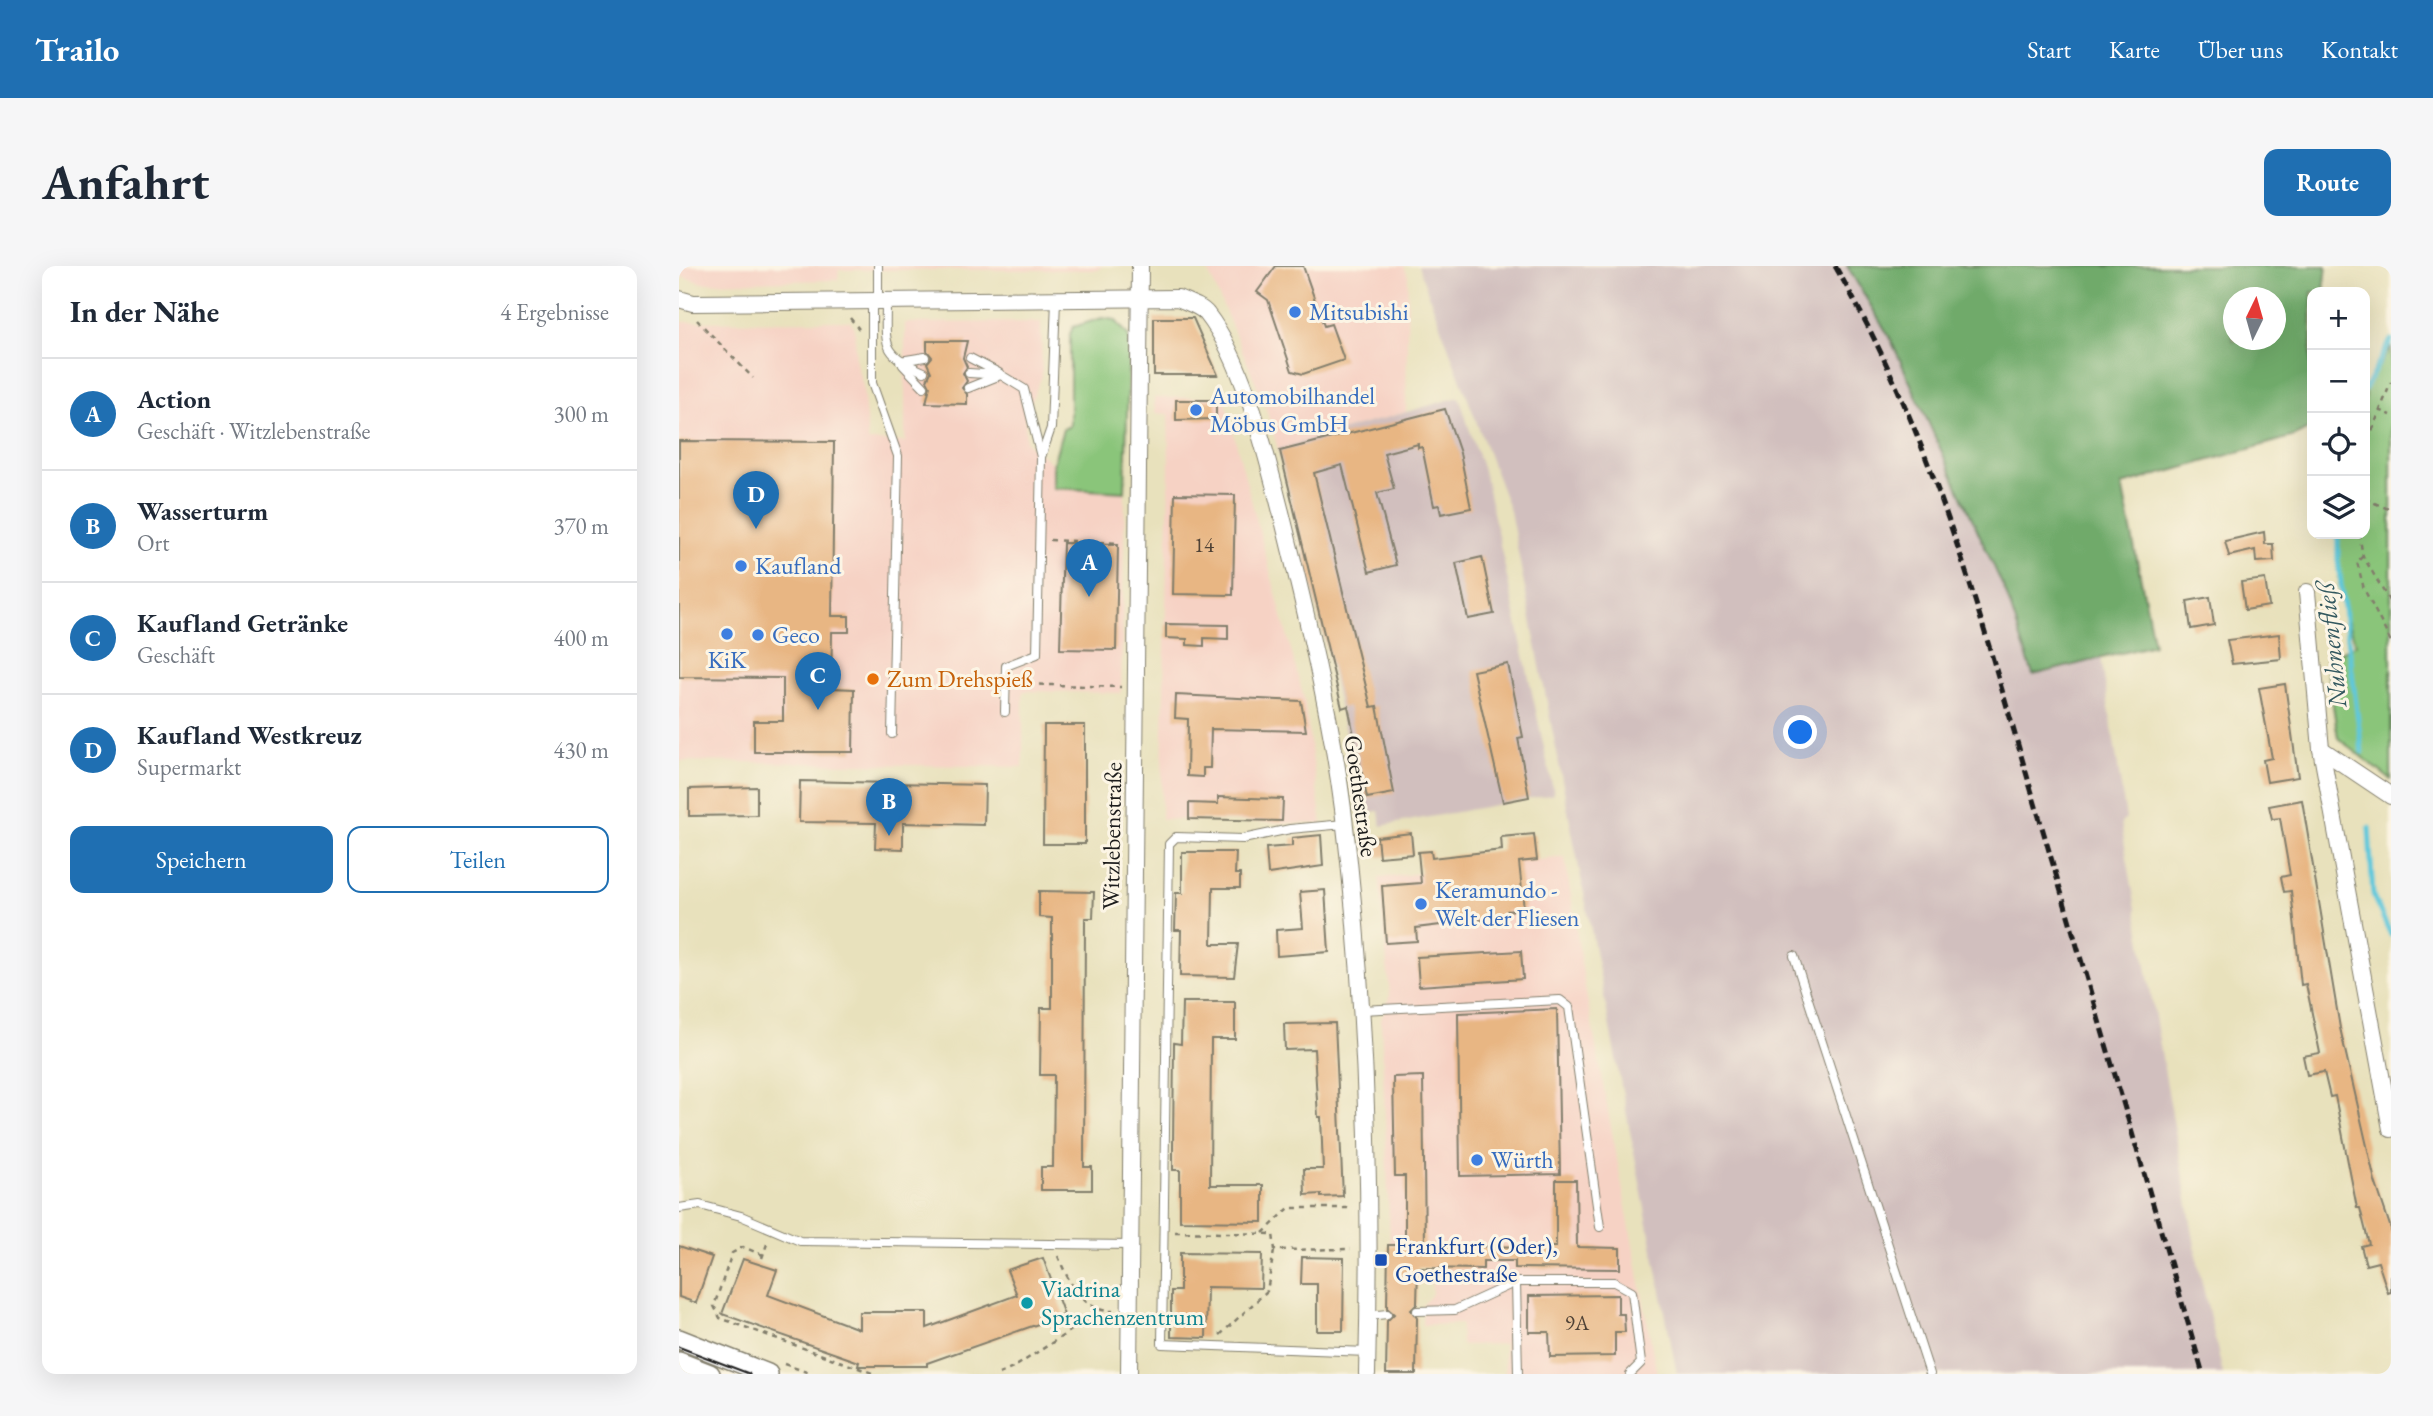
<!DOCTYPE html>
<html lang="de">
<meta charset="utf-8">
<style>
body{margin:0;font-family:"EB Garamond",serif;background:#f6f6f7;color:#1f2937}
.controls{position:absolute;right:21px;top:21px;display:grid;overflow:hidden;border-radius:14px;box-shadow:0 7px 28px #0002}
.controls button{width:63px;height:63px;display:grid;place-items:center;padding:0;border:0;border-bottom:2px solid #e0e1e3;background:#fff;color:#1f2937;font:35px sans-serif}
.compass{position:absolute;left:1544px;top:21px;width:63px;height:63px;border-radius:50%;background:#fff;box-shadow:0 7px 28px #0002;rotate:5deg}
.you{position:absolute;left:1122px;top:467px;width:24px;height:24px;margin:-18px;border:5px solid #fff;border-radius:50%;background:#1a73e8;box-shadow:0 0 0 10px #1a73e833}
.badge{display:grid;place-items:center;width:46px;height:46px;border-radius:50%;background:#1f6fb2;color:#fff;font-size:23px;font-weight:700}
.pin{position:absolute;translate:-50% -58px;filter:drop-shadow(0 2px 4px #0008)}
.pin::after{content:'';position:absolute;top:37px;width:24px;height:21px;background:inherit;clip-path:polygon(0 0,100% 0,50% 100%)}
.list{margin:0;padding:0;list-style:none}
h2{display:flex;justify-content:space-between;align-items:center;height:91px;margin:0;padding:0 28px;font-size:30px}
h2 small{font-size:23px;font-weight:400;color:#747a83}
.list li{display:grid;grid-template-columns:46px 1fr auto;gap:21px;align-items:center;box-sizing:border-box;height:112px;padding:0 28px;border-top:2px solid #e0e1e3}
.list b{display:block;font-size:26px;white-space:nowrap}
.list p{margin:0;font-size:23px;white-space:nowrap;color:#747a83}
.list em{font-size:23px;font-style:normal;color:#747a83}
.actions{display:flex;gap:14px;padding:21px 28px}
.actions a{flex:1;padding:16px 0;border:2px solid #1f6fb2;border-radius:14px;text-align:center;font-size:24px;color:#1f6fb2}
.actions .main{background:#1f6fb2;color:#fff}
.icon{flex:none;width:38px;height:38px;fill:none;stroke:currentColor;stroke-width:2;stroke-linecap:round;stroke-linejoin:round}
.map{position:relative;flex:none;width:1712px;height:1108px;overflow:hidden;border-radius:14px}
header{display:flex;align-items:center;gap:42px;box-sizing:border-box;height:98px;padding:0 35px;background:#1f6fb2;color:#fff}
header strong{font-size:33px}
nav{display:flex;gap:38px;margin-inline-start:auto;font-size:24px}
.intro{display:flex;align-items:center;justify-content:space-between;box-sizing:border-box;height:168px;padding:0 42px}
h1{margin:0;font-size:49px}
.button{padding:18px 32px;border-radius:14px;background:#1f6fb2;color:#fff;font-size:24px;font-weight:700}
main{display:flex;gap:42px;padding:0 42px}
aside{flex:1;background:#fff;border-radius:14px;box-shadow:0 7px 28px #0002}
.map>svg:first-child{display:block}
</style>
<header>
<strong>Trailo</strong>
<nav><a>Start</a><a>Karte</a><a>Über uns</a><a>Kontakt</a></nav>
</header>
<div class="intro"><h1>Anfahrt</h1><a class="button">Route</a></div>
<main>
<aside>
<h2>In der Nähe<small>4 Ergebnisse</small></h2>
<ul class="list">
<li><span class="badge">A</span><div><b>Action</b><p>Geschäft · Witzlebenstraße</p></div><em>300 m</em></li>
<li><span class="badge">B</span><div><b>Wasserturm</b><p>Ort</p></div><em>370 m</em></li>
<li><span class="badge">C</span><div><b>Kaufland Getränke</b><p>Geschäft</p></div><em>400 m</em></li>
<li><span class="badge">D</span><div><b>Kaufland Westkreuz</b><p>Supermarkt</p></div><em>430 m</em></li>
</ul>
<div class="actions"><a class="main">Speichern</a><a>Teilen</a></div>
</aside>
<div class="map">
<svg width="1712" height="1108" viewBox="0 0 1712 1108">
<rect width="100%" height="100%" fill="#fcf5e5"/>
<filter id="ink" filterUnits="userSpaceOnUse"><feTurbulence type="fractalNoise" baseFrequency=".0143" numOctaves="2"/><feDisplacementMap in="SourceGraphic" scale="14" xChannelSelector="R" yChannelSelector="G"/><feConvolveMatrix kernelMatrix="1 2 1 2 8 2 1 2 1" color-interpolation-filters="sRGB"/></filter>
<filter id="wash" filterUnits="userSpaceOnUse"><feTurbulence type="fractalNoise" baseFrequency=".00686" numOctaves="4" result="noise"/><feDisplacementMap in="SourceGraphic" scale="28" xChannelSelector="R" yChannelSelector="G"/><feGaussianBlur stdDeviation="1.57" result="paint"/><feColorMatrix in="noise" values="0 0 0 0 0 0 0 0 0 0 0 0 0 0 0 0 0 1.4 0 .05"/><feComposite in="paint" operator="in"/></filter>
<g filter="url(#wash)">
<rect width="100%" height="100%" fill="#e8e1bc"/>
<!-- built -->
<g fill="#f6d2c4">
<path d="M0 0H423L419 4H160L159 14 24 17 0 10Z"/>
<path d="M527 0H725L729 10 727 146 599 183 585 136Z"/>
<path d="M171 55 176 62 177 97 184 120 189 175 226 176V57L362 56 363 110 346 150 347 176 374 198V222L446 226 442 427 344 425V501L0 495V56Z"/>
<path d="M545 131 625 433 643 558 482 553 490 204 489 148 476 147 475 132Z"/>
<path d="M886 591 906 721 978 1108H826L825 1078 782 1079V1058L743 1059 744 1039 753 1028 752 979 711 978 702 753 711 729 700 612Z"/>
</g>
<!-- industrial -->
<g fill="#d1bfbe">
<path d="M739 0H1168L1211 72 1327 327 1354 409 1422 391 1447 553 1442 557 1521 1008 1544 1108H998L831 245Z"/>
<path d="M780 131 807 214 875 528 702 560 700 545 691 546 681 535 649 388 599 183Z"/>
</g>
<!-- green -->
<g fill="#8ac57a" stroke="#53704b" stroke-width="2">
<path d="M423 52 436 54 450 70 446 226 374 222V198L384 163 391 160V68L394 61Z"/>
<path d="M1712 81V514L1659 472 1647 394 1677 378C1662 346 1656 304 1659 268H1686V122Z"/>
</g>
<!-- forest -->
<path fill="#6faa6a" stroke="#466343" stroke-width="2" fill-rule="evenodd" d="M1168 0H1648L1645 26H1633L1631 162 1616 170 1443 219 1475 379 1354 409 1327 327 1211 72ZM1554 32H1596V74H1554Z"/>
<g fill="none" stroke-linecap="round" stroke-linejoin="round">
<!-- stream -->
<g stroke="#5fc8db" stroke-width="5">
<path d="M1686 123 1712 74"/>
<path d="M1659 268V294L1683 486"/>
<path d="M1690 562 1694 630 1712 669"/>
</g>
</g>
<g id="blocks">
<!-- building -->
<g fill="#e8b683">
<path d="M597 0H624L645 60 652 58 665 94 624 108 613 105 589 34 578 26Z"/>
<path d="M475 52H514L539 109H475Z"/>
<path d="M248 75H288L284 92 288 101 284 107 288 115 283 122 288 128V138L247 137 251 120 248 114 252 106 248 97 253 91 248 85Z"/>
<path d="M497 134H537V153L497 154Z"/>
<path d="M766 143 781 187 792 242 762 248 760 239 755 240 743 181 739 182V178L705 187 715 223 698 227 717 299 690 306 663 199 635 207 692 441 698 440 715 527 688 532 669 440 663 442 601 185Z"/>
<path d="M0 175 155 176 153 350H170V366H153L152 422 175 423 174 486H75V455H104V412L0 411Z"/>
<path d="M496 228 556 229 554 329 494 328Z"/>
<path d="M1585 266 1586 278H1594L1595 295 1577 296 1576 284 1550 290 1546 275Z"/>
<path d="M384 277 439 278 437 384 381 383Z"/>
<path d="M803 291 815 348 789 353 777 297Z"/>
<path d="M1586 313 1590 340 1566 344 1562 316Z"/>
<path d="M1531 331 1535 359 1512 363 1508 335Z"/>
<path d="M487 358 549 359V373L525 372V380L508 379V373L487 372Z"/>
<path d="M1600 368 1602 393 1553 398 1548 374Z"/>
<path d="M829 398 844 471 839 472 850 531 824 536 794 405Z"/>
<path d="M1606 418 1619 511 1588 516 1584 494 1593 492 1580 422Z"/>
<path d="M497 429 622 435 627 465 532 463 531 502H524V511L508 510 509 453 496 452Z"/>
<path d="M365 459H406V578H364Z"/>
<path d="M121 515 306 519 305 559 224 557V583L196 582 197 557 120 556Z"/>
<path d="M78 521V549L10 550V523Z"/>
<path d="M539 531 604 533 603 555 510 553V537L539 538Z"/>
<path d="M1623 534 1661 762 1696 915 1712 963V1026L1709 1027 1699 996 1687 999 1682 980 1690 978 1681 942H1678L1656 830 1651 831 1645 806 1628 809 1624 790 1641 787 1627 718 1622 719 1612 625 1605 626 1602 611 1611 609 1601 552 1593 553 1590 540Z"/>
<path d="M732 567 734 588 700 591 698 571Z"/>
<path d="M855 568 858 594 840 596 845 643 828 645V651L737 662 738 675 707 677 703 620 742 617 739 586 752 585 753 592 823 584 822 571Z"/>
<path d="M642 569 644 600 589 608 587 582 613 580V572Z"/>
<path d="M503 586H557L556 608H561V622H534L533 678H559L555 711 501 710 502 664H496L497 627H503Z"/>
<path d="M646 624 650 686 598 690 597 664 624 662 621 626Z"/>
<path d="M360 625 415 626 414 652H406L405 901H413V924H362V901H374L375 809H361L362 742H373V652L360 651Z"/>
<path d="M842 685 844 713 740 720 738 691Z"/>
<path d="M503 736H556V773H532L531 919H584V956L501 955V904H494V881L495 777 502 778Z"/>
<path d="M878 743 881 908 781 910 779 747Z"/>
<path d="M656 757 664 930 642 931V928L626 929 625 903H644L642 851H639L635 783 606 784 605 758Z"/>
<path d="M744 810 746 980 877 981V914H897L898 981 941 982V1003L836 1002V995H804V1003L739 1002 738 1038 732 1044 738 1052 737 1108H707L708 1055 715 1048 708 1042 709 979H726V910H716L714 811Z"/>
<path d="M0 980 33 991 17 1037 0 1031Z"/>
<path d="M501 987 583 988 582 1022 528 1021 527 1072 492 1071V1025H501Z"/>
<path d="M623 991 665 992 664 1065H638V1018H622Z"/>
<path d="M364 992 385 1049 248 1097V1100H179L180 1096 43 1048 64 993 98 1004 89 1029 180 1063V1046H248V1062L338 1029 328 1004Z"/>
<path d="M939 1029V1048H945L946 1066H936V1090L871 1091 870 1066H850V1030Z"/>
</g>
</g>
</g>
<g filter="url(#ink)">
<use href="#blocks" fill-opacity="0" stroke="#827e6c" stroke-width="2"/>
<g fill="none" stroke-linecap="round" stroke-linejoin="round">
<defs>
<g id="service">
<path d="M193 35V117L219 190 213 468"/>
<path d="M199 35V0"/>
<path d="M207 35C207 79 201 87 245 106"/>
<path d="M291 92 320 107"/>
<path d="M221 95 246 91"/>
<path d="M224 99 245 121"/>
<path d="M290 107 322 109 345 123 362 191 358 388 327 400 326 446"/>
<path d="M289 122 319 110"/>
<path d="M362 191 372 162 377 34"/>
<path d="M665 558 611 563 564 573 497 571 490 578 483 1078 689 1086"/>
<path d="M1115 690 1251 1108"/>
<path d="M683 744 881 734 890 741 921 961"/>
<path d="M0 942 21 939 62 950 121 975 452 979"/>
<path d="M837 1016 839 1108"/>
<path d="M738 1045 776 1044 837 1016H935L953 1026 962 1097 951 1108"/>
<path d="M689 1050 708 1048"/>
</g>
<g id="minor">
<path d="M0 33 14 37 499 32C507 36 522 40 528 48 565 95 587 188 602 246 626 343 651 443 664 543 687 730 693 919 688 1108"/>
<path d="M1628 326 1642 483 1712 863"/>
<path d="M1642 483 1712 530"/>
<path d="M450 1108 461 0"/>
</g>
<g id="tertiary">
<path d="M0 1073 89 1108"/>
<path d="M0 1096 31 1108"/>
</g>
</defs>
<!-- service casing -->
<use href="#service" stroke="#827e6c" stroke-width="10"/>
<!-- minor casing -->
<use href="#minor" stroke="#827e6c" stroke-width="18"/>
<!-- tertiary casing -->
<use href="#tertiary" stroke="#827e6c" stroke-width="22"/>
<!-- path -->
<g stroke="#827e6c" stroke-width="2.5" stroke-dasharray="5 5" stroke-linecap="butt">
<path d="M171 52 180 63"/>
<path d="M18 54 74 112"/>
<path d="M1700 144 1712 149"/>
<path d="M1686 183 1712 116"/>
<path d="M1686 233 1712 244"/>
<path d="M1680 268 1684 290 1712 338"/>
<path d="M371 274 441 277"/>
<path d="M1684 290 1678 296 1685 323 1712 376"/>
<path d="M340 418 442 421"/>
<path d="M496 966 594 968 596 984 672 983"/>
<path d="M584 967 610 942H672"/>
<path d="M84 989 64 981 53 987 35 1040 41 1052 196 1108"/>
<path d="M379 990C389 1014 403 1046 434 1045"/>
<path d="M83 992 89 975"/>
<path d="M541 1069 588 1025 595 985"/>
<path d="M105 1098 133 1108"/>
<path d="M320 1108 334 1102 422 1045"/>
</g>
<!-- service -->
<use href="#service" stroke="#fff" stroke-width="8"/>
<!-- minor -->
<use href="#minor" stroke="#fff" stroke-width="16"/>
<!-- tertiary -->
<use href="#tertiary" stroke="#fff" stroke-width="19"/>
<!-- tram -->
<path stroke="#1c1c1c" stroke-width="2" d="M0 1081 71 1108"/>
<!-- rail -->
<path stroke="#1c1c1c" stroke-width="5" stroke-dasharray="10 5" stroke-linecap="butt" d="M1156 0C1252 164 1300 346 1353 527 1410 721 1467 914 1524 1108"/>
</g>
</g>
<!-- markers -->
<g fill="#3f7fe0" stroke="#fcf5e5" stroke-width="2.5">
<circle cx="616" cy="46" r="7"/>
<circle cx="517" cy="144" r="7"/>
<circle cx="62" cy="300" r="7"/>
<circle cx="48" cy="368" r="7"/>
<circle cx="79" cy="369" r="7"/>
<circle cx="742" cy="638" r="7"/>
<circle cx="798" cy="894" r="7"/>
</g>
<circle fill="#e8710a" stroke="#fcf5e5" stroke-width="2.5" cx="194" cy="413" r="7"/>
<rect fill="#1a4fb4" stroke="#fcf5e5" stroke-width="2.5" x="695" y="987" width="14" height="14" rx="3.5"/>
<circle fill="#0f9aa8" stroke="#fcf5e5" stroke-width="2.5" cx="348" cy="1037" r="7"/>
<g text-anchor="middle" stroke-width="6" stroke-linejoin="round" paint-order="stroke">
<!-- number labels -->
<g font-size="21" fill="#4f4236">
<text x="525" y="286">14</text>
<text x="898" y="1064">9A</text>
</g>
<!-- shop labels -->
<g font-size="24" fill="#366cbe" stroke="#fcf5e5" text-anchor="start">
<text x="630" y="54">Mitsubishi</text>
<text x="531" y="138">Automobilhandel<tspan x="531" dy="28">Möbus GmbH</tspan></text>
<text x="76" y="308">Kaufland</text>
<text x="93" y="377">Geco</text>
<text x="48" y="402" text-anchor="middle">KiK</text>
<text x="756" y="632">Keramundo -<tspan x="756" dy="28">Welt der Fliesen</tspan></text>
<text x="812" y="902">Würth</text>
</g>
<!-- food labels -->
<g font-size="24" fill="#c56008" stroke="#fcf5e5" text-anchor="start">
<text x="208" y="421">Zum Drehspieß</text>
</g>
<!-- street labels -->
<g font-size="24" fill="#1c1c1c" stroke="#fcf5e5">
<text transform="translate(682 530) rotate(82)" y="8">Goethestraße</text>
<text transform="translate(433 570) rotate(-89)" y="8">Witzlebenstraße</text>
</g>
<!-- transit labels -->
<g font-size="24" fill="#164399" stroke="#fcf5e5" text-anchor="start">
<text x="716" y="988">Frankfurt (Oder),<tspan x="716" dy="28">Goethestraße</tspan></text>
</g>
<!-- culture labels -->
<g font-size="24" fill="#0d838f" stroke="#fcf5e5" text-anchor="start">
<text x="362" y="1031">Viadrina<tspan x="362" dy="28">Sprachenzentrum</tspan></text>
</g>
<!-- water labels -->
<g font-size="26" font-style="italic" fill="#33585f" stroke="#fcf5e5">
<text transform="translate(1652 379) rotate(-96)" y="9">Nuhnenfließ</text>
</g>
</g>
</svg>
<div class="controls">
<button>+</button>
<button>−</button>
<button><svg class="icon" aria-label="locate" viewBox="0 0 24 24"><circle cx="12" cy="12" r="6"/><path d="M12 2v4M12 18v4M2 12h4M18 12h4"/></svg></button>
<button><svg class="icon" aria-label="layers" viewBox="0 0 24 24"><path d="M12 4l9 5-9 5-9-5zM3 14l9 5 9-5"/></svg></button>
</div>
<svg class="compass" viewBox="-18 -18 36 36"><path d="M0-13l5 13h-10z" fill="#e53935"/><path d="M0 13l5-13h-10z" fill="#747a83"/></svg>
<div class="you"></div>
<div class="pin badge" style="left:410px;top:331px">A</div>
<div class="pin badge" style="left:210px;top:570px">B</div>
<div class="pin badge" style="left:139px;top:444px">C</div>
<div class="pin badge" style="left:77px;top:263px">D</div>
</div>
</main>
